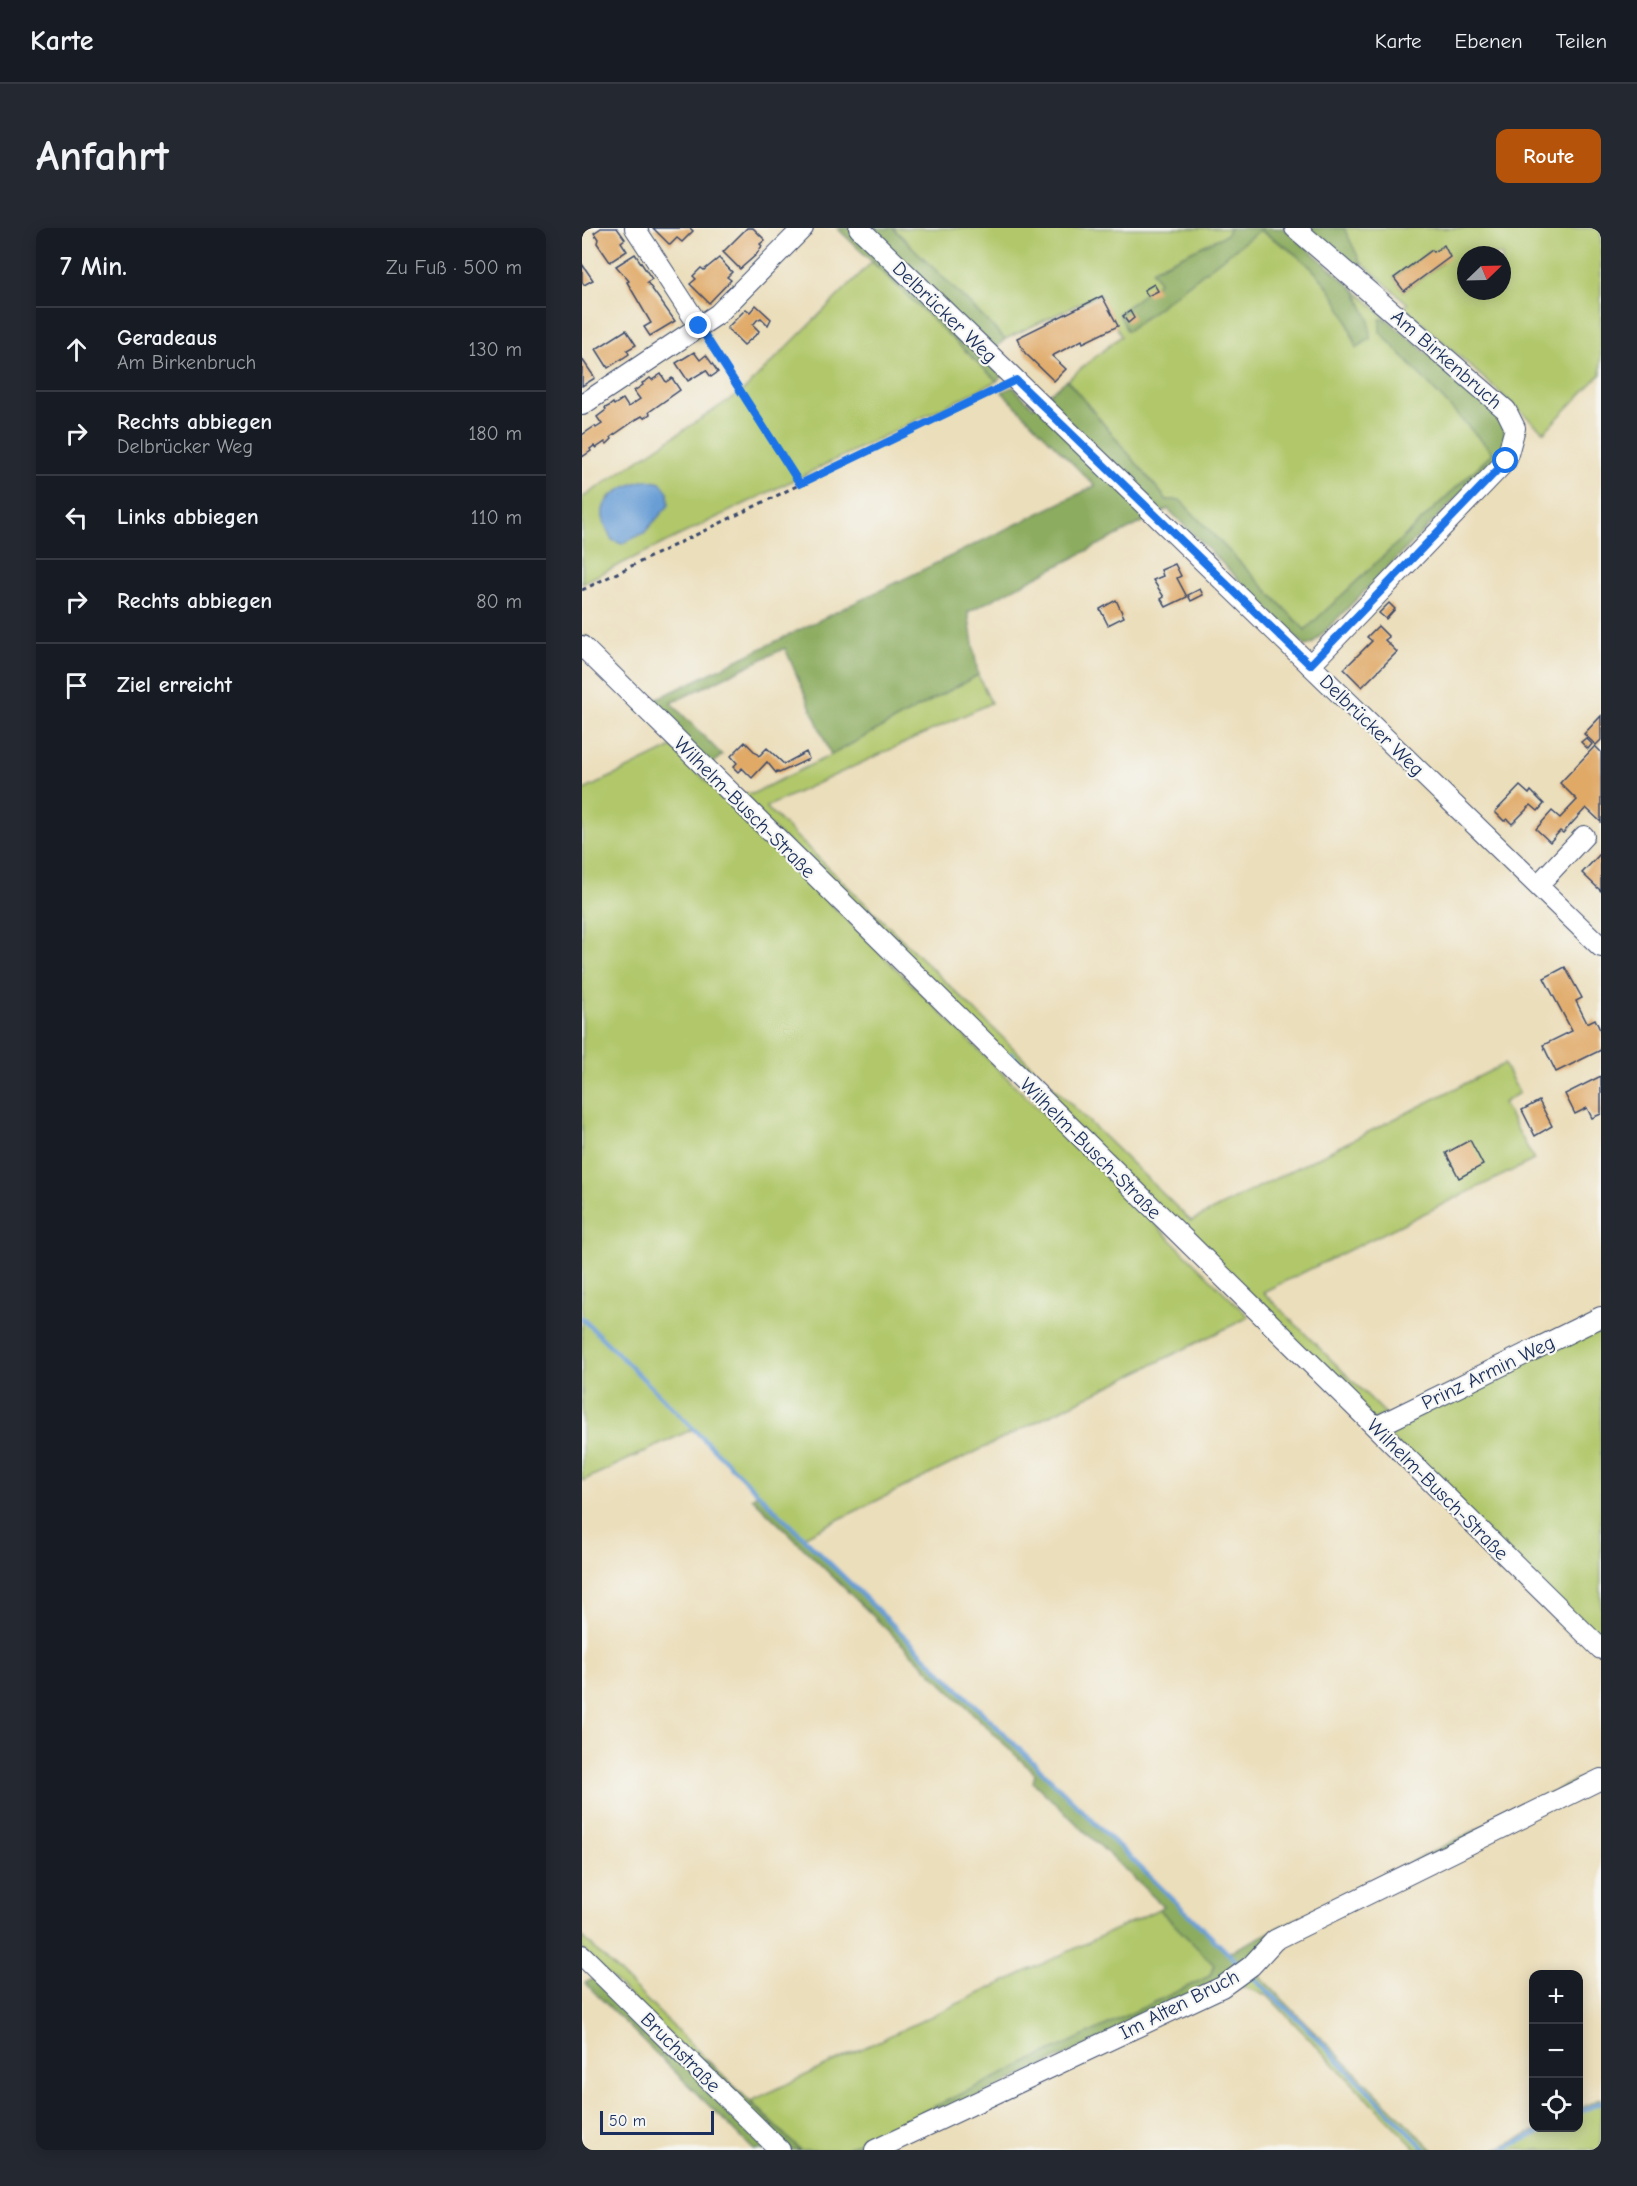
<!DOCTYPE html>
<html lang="de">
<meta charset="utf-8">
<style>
body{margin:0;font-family:"Comic Neue",sans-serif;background:#242831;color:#f1f3f6}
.controls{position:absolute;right:18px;bottom:18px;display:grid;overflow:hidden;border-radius:12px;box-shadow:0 3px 15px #0003}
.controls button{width:54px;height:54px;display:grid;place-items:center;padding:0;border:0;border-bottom:2px solid #363941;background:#171b24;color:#f1f3f6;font:30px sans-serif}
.compass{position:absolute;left:875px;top:18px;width:54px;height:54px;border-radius:50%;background:#171b24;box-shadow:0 3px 15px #0003;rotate:67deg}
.scale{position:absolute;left:18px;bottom:15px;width:114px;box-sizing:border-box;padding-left:6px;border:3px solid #1b2f5e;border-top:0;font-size:16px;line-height:21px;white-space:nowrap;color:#1b2f5e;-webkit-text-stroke:4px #f6f6f2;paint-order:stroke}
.stop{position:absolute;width:18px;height:18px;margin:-14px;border:4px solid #1a73e8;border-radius:50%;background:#fff}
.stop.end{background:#1a73e8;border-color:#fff;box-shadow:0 2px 6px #0008}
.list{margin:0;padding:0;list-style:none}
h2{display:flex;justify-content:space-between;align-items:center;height:78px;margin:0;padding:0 24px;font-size:26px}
h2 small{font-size:20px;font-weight:400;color:#9ea1a6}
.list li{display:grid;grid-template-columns:39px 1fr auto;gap:18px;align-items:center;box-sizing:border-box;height:84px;padding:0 24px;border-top:2px solid #363941}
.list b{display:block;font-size:22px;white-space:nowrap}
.list p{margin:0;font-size:20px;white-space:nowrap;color:#9ea1a6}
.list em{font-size:20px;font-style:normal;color:#9ea1a6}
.icon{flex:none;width:33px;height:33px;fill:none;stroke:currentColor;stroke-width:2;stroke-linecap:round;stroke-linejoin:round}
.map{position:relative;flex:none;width:1019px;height:1922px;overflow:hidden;border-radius:12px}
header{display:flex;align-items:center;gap:36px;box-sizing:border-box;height:84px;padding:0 30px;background:#171b24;border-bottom:2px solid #363941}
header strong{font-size:28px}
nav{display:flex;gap:33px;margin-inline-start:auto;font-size:21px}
.intro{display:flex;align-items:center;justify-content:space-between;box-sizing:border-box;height:144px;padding:0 36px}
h1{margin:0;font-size:42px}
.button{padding:15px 27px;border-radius:12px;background:#b45309;color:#fff;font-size:21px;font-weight:700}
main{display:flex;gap:36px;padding:0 36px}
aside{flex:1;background:#171b24;border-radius:12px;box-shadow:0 3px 15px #0003}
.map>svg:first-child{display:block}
</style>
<header>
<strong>Karte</strong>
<nav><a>Karte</a><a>Ebenen</a><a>Teilen</a></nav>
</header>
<div class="intro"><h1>Anfahrt</h1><a class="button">Route</a></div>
<main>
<aside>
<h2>7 Min.<small>Zu Fuß · 500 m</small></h2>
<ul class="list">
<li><svg class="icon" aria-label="ahead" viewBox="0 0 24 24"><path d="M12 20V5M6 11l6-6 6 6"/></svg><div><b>Geradeaus</b><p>Am Birkenbruch</p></div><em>130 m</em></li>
<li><svg class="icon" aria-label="right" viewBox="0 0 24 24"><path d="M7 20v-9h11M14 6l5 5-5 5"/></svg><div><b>Rechts abbiegen</b><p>Delbrücker Weg</p></div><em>180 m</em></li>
<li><svg class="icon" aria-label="left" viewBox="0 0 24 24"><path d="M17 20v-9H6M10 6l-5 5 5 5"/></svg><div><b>Links abbiegen</b></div><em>110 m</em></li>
<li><svg class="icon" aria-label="right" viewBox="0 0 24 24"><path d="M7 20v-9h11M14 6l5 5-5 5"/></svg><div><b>Rechts abbiegen</b></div><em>80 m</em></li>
<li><svg class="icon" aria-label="arrive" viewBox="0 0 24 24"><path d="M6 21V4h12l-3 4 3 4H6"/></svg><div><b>Ziel erreicht</b></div></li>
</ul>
</aside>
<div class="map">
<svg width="1019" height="1922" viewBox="0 0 1019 1922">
<rect width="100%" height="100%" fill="#f6f6f2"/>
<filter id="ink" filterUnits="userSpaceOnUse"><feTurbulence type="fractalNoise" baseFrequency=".0167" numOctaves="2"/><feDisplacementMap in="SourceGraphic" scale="12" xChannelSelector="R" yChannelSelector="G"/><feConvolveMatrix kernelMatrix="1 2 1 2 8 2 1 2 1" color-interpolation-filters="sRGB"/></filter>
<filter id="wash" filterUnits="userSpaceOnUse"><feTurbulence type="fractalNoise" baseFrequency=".008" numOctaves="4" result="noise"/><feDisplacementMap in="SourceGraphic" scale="24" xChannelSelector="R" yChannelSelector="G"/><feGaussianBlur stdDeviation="1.35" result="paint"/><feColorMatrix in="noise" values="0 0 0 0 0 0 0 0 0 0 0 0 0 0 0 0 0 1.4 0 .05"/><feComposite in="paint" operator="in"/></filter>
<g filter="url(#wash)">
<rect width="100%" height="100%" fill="#ebdebb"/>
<!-- green -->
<g fill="#b1c76b" stroke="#667b64" stroke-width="1.5" fill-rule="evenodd">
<path d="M311 0H648L644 7 571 41 578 54 537 85 545 103 677 2C712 23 748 48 763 88 767 98 770 109 774 120L787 92 773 62 806 92 798 104 911 225 723 402 598 273 585 272 485 152 539 108 518 66 423 111Z"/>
<path d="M724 0H1019V146L962 204 822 79 826 76 780 35 773 43ZM850 22 860 35 822 63 812 50ZM884 27H920V63H884Z"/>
<path d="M290 34 415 153 0 355V270L162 162ZM65 252 86 264V277L62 305 27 269 51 256Z"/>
<path d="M396 447 409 475 184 579 609 993 922 836 937 865 921 875 952 932 681 1064 804 1186 791 1192 154 564 170 566 249 527Z"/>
<path d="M90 519 667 1089 221 1309 111 1201 0 1253V563Z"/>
<path d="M1019 1097V1416L801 1202Z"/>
<path d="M577 1681 632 1736 628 1748 261 1922H218L169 1873Z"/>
<path d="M0 1708 124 1831 116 1836 0 1721Z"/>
<path d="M672 1741 680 1751 851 1922H835L685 1767 652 1756Z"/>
<path d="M1019 1870V1922H912L959 1900H996L997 1881Z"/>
</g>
<!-- forest -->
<g fill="#8cac5f" stroke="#546e5e" stroke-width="1.5">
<path d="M255 0H311L423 111 403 131 420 148 415 153Z"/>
<path d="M648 0H702L773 62 787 92 788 111 774 120C770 108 767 95 761 84 741 44 715 25 678 2L545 103 537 85 577 54 570 42 644 7Z"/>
<path d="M724 0H762L779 35 773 43Z"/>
<path d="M798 91 806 92 917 188 924 208 918 226 730 416 723 418 586 281 386 384 396 447 249 527 203 420 89 475 140 527 127 539 0 410 4 408 71 473 513 258 420 164 431 159 451 179 485 152 585 272H598L723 402 911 225 798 104Z"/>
<path d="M176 1265 646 1725 1019 1540V1547L691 1709 640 1754 281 1922H261L628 1748 632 1737 577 1681 581 1678 451 1554 453 1546 170 1270Z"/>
<path d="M15 1749 108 1840 124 1831 218 1922H172L3 1755Z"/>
</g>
<!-- water -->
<path fill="#699ed5" stroke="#42669a" stroke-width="1.5" d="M65 252 79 255 86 264 87 277 62 305 40 316 30 312C27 305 22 297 21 289 18 267 47 256 65 252Z"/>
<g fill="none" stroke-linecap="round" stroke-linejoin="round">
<!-- stream -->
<g stroke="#699ed5" stroke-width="4.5">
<path d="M429 826 455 852"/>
<path d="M0 1090 176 1265 659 1738"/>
<path d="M667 1746 717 1792 844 1922"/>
<path d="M996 1885 1019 1874"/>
<path d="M919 1922 966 1900"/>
</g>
</g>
<g id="blocks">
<!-- building -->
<g fill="#e0a966">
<path d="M19 0H35L43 11 39 14 45 23 28 34 15 15 16 11 12 5Z"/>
<path d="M71 0H108L111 3 100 14 95 10 88 17Z"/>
<path d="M165 0H171L183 12 178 16 180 18 174 27 158 41 141 24Z"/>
<path d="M862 17 868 29 822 63 812 50 850 22 852 24Z"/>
<path d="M53 26 70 51 65 54 93 93 68 108 62 99 69 95 45 54 47 53 34 38Z"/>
<path d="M137 30 150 44 145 49 149 52 127 75 108 56 114 51 111 48 119 40 122 42Z"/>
<path d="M0 36 11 52 2 57 0 54Z"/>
<path d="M572 56 576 63 566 68 562 62Z"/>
<path d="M520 68 536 98 501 115 500 112 470 128 484 141 472 153 443 125 435 110Z"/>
<path d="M174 77 189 91 186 97 179 90 175 92 171 97 177 103 176 105 162 117 145 100 164 81 168 84Z"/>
<path d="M548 83 552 90 546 95 541 88Z"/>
<path d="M44 102 54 117 45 122 47 126 26 140 14 121Z"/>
<path d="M112 124 118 132 124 127 136 144 129 149 124 142 106 153 94 135Z"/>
<path d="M0 131 13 150 0 158Z"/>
<path d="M79 146 84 154 90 150 98 162 67 184 68 186 62 190 60 188 55 191 29 209 30 211 25 216 23 214 14 220 12 218 8 221 9 223 0 229V207L13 198 14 200 20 196 15 189 24 182 23 180 27 178 31 175 32 177 41 171 46 179 58 171 52 163 61 157 60 155 64 153 68 150 70 152Z"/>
<path d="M593 336 599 348 595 350 605 369 584 379 579 371 582 369 571 352 581 348 579 342Z"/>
<path d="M618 361 621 367 609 373 606 367Z"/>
<path d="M534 372 542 389 526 397 518 381Z"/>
<path d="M807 375 813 381 804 391 797 385Z"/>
<path d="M796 398 807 409 803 412 815 424 780 459 762 441 790 413 785 409Z"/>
<path d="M1019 488V512L1014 517 1002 506Z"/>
<path d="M1004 510 1010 516 1006 521 999 514Z"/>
<path d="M163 514 177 528 185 520 202 536 224 524 227 531 197 545 195 543 194 545 185 534 170 550 160 540 156 544 151 539 155 535 149 528Z"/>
<path d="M1013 518 1019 524V594L1004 580 981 605 978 603 968 614 954 601 970 583 978 590 995 572 978 555Z"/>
<path d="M938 558 947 566 949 563 962 576 956 583 949 577 930 596 925 591 922 593 913 584Z"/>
<path d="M1019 625V663L1000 645Z"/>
<path d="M983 739 1000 770 994 773 1005 795 1013 791 1019 804V822L974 844 961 817 990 803 962 750Z"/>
<path d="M1019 848V886L1010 890 1005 880 993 886 983 866Z"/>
<path d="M957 873 970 898 953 908 940 882Z"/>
<path d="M888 912 901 937 877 950 864 925Z"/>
</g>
</g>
</g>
<g filter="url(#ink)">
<use href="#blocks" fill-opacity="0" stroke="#3a496c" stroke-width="1.5"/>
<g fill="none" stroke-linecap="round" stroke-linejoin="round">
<defs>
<g id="minor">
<path d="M53 0 117 98"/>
<path d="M277 0 1019 719"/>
<path d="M713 0 924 182 933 200 924 233 728 437"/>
<path d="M0 177 136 86 221 0"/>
<path d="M0 418 1019 1421"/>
<path d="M956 657 1002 608"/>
<path d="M794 1199 1019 1089"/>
<path d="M0 1727 198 1922"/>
<path d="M293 1922 640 1759 669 1738 693 1712 1019 1551"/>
</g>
</defs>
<!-- minor casing -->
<use href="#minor" stroke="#3a496c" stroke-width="22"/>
<!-- path -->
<g stroke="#3a496c" stroke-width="3" stroke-dasharray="4.5 4.5" stroke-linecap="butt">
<path d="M125 111 218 256"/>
<path d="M0 362 417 160"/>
</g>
<!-- minor -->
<use href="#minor" stroke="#fff" stroke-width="20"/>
</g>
</g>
<g fill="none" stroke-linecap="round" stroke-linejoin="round" filter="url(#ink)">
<!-- route -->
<path stroke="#1a73e8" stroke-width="8" d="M117 98 218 256 434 152 728 437 924 233"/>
</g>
<g text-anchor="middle" stroke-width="4.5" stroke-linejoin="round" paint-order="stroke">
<!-- street labels -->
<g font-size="20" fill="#1b2f5e" stroke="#f6f6f2">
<text transform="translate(363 84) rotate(44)" y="7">Delbrücker Weg</text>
<text transform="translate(865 131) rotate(41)" y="7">Am Birkenbruch</text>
<text transform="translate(790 497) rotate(44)" y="7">Delbrücker Weg</text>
<text transform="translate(163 579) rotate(45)" y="7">Wilhelm-Busch-Straße</text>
<text transform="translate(509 920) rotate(45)" y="7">Wilhelm-Busch-Straße</text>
<text transform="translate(906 1144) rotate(-26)" y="7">Prinz Armin Weg</text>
<text transform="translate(856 1261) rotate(45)" y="7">Wilhelm-Busch-Straße</text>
<text transform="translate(597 1776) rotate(-27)" y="7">Im Alten Bruch</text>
<text transform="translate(99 1824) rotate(45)" y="7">Bruchstraße</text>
</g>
</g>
</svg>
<div class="controls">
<button>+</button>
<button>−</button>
<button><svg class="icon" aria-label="locate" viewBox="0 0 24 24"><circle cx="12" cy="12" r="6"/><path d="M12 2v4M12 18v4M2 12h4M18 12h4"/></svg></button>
</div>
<svg class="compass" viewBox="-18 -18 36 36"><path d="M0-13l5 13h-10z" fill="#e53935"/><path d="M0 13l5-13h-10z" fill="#9ea1a6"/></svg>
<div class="scale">50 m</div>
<div class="stop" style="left:924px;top:233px"></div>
<div class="stop end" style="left:117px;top:98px"></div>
</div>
</main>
